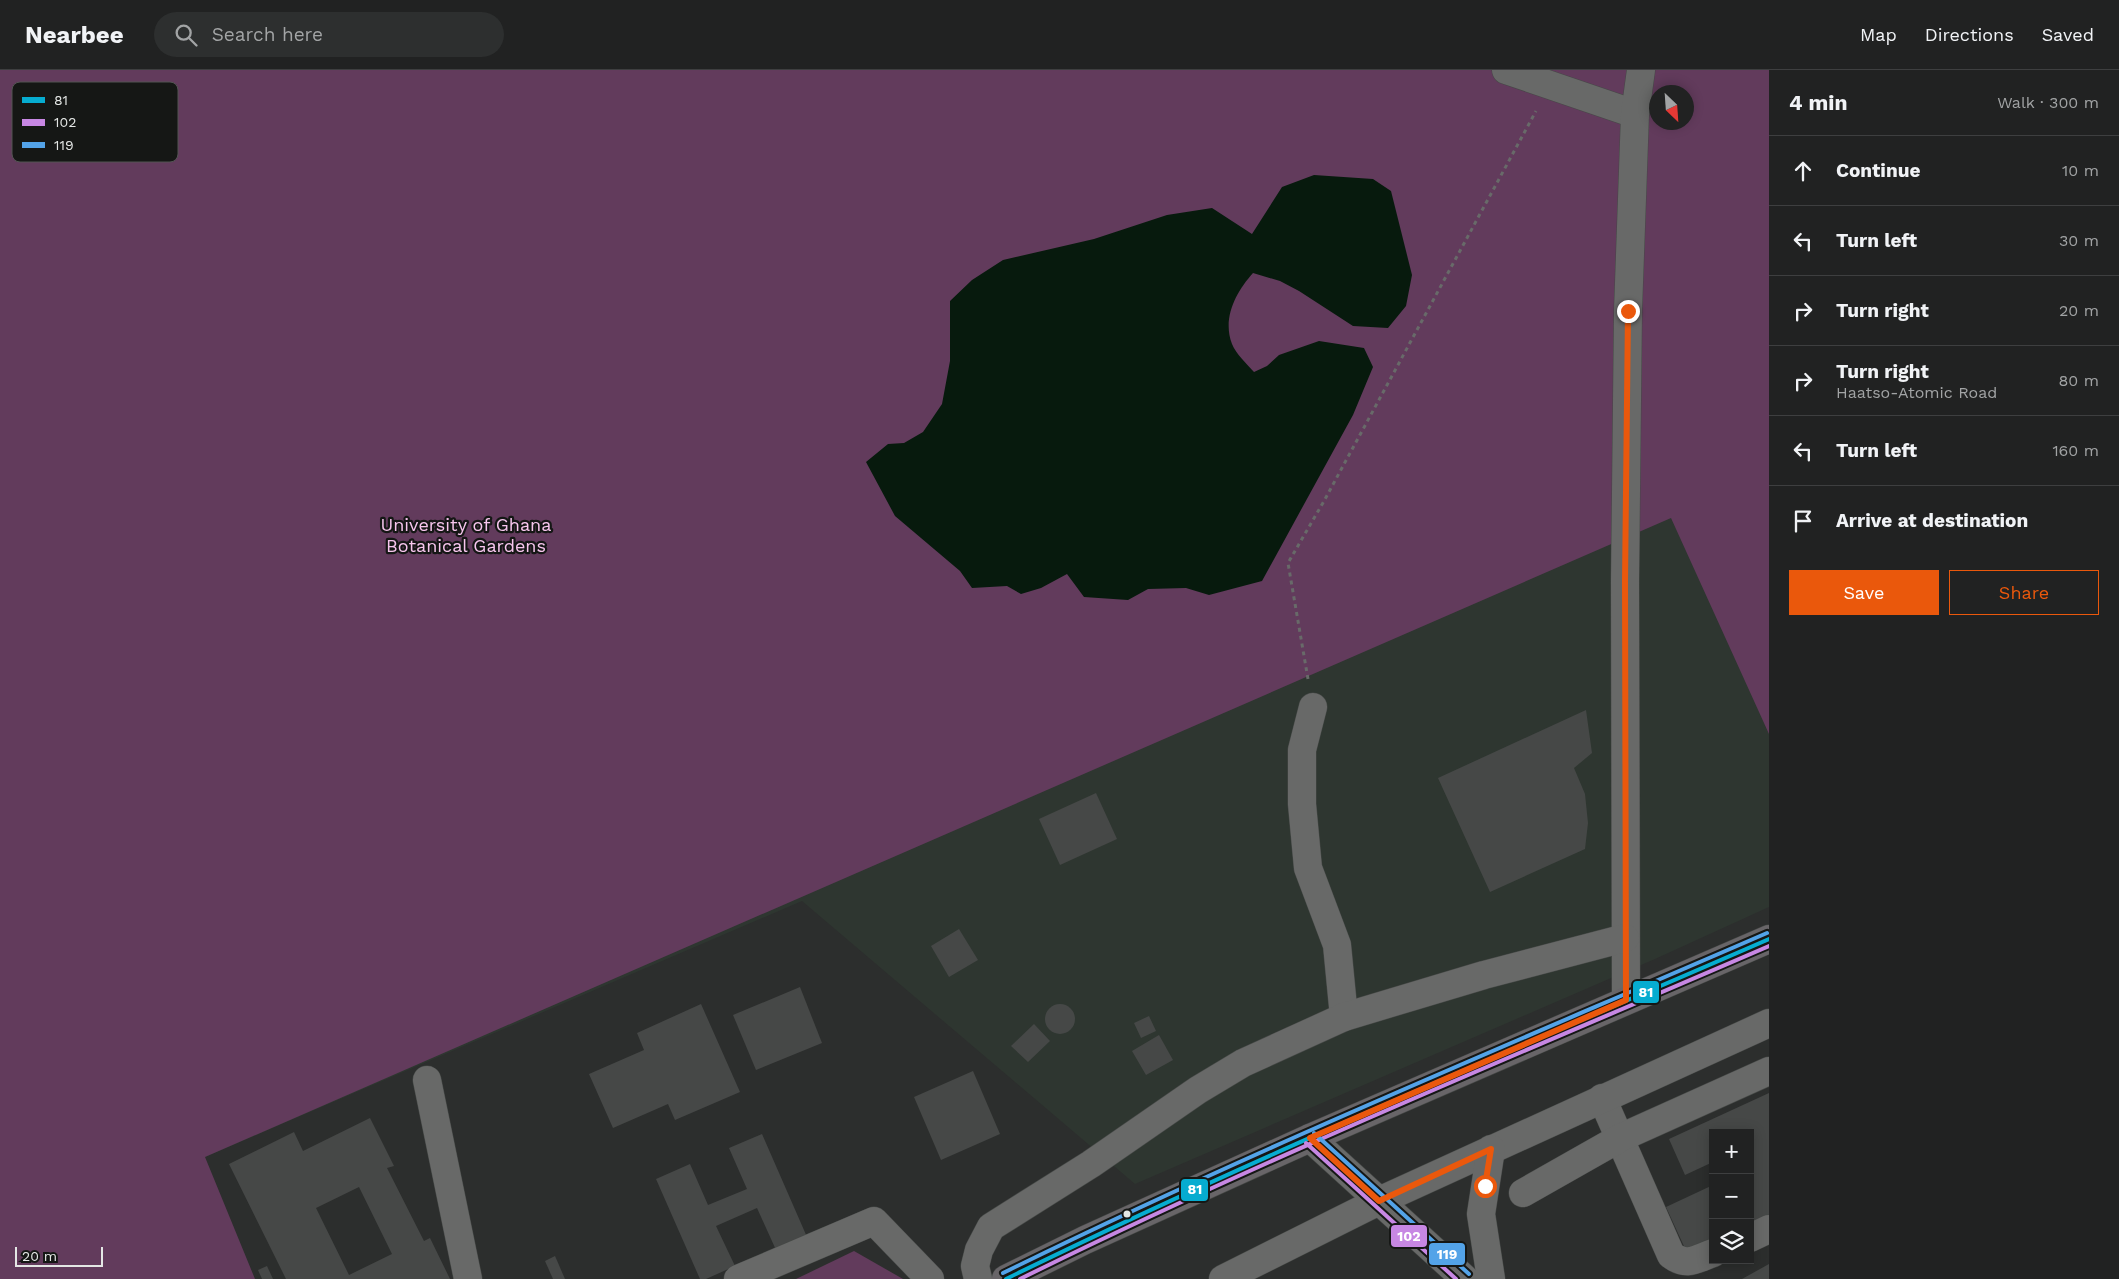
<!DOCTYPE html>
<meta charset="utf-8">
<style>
body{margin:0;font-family:"Work Sans",sans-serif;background:#2d2f2f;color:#f1f3f6}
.controls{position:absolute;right:15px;bottom:15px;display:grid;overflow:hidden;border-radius:0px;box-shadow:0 2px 12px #0003}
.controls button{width:45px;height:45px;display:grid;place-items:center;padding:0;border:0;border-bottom:1px solid #3e3f40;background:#212222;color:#f1f3f6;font:25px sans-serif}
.compass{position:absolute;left:1649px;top:15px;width:45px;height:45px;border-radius:50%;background:#212222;box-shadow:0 2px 12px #0003;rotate:155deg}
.scale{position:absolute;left:15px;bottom:12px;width:88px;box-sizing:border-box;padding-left:5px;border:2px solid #e4e7e5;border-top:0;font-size:14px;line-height:18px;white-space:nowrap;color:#e4e7e5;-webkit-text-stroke:4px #151715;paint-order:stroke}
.stop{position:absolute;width:15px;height:15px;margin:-11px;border:4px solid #ea580c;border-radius:50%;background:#fff}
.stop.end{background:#ea580c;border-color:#fff;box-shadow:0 1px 5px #0008}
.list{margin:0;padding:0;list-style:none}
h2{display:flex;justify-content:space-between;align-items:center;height:65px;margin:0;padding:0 20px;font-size:21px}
h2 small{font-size:16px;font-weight:400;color:#a2a4a5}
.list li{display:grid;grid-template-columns:32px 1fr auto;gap:15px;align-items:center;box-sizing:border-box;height:70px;padding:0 20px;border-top:1px solid #3e3f40}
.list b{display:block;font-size:19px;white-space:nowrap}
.list p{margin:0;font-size:16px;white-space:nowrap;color:#a2a4a5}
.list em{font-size:16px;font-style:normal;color:#a2a4a5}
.actions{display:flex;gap:10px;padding:15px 20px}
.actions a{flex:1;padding:11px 0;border:1px solid #ea580c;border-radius:0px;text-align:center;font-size:18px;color:#ea580c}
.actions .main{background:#ea580c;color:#fff}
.icon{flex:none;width:28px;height:28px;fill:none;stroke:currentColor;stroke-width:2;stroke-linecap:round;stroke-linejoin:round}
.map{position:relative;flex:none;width:1769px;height:1209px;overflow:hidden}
header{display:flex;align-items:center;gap:30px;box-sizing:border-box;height:70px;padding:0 25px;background:#212222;border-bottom:1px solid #3e3f40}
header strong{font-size:24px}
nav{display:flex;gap:28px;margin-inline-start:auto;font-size:18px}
.search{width:350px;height:45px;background:#2d2f2f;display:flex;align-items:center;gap:12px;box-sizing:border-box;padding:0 18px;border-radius:28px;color:#a2a4a5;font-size:19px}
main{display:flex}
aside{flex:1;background:#212222}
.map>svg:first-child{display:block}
</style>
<header>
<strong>Nearbee</strong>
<div class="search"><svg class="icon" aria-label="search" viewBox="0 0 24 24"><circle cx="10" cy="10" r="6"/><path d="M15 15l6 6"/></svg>Search here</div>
<nav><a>Map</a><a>Directions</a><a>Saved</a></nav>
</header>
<main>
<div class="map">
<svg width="1769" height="1209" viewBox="0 0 1769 1209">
<rect width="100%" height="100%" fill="#2c2e2d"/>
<!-- built -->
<path fill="#2e3630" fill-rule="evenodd" d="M0 0H1769V837L1655 889 1135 1114 802 831 196 1091 0 1209ZM1656 22H1686V52H1656Z"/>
<!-- green -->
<g fill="#623b5c" fill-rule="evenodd">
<path d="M0 0H1769V664L1671 448 205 1087 255 1209H0ZM1656 22H1686V52H1656Z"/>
<path d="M854 1181 903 1209H796Z"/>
</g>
<!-- water -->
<path fill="#071a0d" d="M1314 105 1373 109 1391 121 1412 205 1406 236 1388 258 1353 256 1299 221 1280 211 1253 203C1236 222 1222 248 1232 274 1236 284 1247 294 1254 302L1267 296 1279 285 1319 271 1364 278 1373 297 1353 345 1262 511 1209 525 1186 518 1148 519 1128 530 1084 527 1067 504 1041 518 1021 524 1007 516 972 518 960 501 895 446 866 392 888 374 904 373 923 362 942 334 950 291V231L972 210 1003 190 1094 169 1167 145 1212 138 1252 164 1282 117Z"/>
<!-- building -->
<g fill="#464847" fill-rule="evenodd">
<path d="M1586 640 1592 683 1574 698 1585 724 1588 753 1585 779 1490 822 1438 708Z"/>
<path d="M1096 723 1117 769 1060 795 1039 749Z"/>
<path d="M959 859 978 890 949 907 931 876Z"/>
<path d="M800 917 822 973 756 1000 733 945Z"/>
<path d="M701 934 740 1022 675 1050 668 1034 613 1058 589 1004 644 980 637 963Z"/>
<circle cx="1060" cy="949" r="15"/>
<path d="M1149 946 1156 961 1141 968 1134 953Z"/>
<path d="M1034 954 1050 971 1028 992 1011 976Z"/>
<path d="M1159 965 1173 990 1146 1005 1132 981Z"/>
<path d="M973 1001 1000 1064 941 1090 914 1027Z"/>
<path d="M1769 1023V1148L1750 1157V1098L1752 1097 1750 1093V1063H1713V1092L1685 1105 1669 1069Z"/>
<path d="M370 1048 394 1096 387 1098 424 1171 430 1168 450 1209H286L229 1094 294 1062 303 1081ZM359 1117 392 1184 349 1205 316 1138Z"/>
<path d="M762 1064 807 1167 776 1180 757 1138 716 1156 735 1196 706 1209H700L656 1109 690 1094 708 1135 747 1119 729 1078Z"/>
<path d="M1713 1115V1174L1688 1185 1666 1137Z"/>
<path d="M555 1186 565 1209H553L545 1191Z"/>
<path d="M1769 1194V1209H1742Z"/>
<path d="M267 1196 273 1209H262L258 1200Z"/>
</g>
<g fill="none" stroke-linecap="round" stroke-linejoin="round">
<defs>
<g id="minor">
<path d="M1506 0 1635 44"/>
<path d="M1313 637 1302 680V734L1308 798 1337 875 1344 947"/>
<path d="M1626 930 1625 512 1628 241 1635 44 1641 0"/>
<path d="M427 1010 468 1209"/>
<path d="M1602 1028 1671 1185C1687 1197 1696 1189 1713 1183"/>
<path d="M1310 1068 1465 1209"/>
<path d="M1523 1123 1620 1068 1769 1001"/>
<path d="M1750 1168 1769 1159"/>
<path d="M738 1209 874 1151 930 1209"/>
<path d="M978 1209 975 1196 979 1180 991 1157 1091 1094 1198 1020 1243 993 1344 947 1484 905 1625 868"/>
<path d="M1223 1209 1379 1131 1769 953"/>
<path d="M1491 1209 1481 1144 1491 1079"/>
</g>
<path id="major" d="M1006 1209 1085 1170 1310 1068 1769 869"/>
</defs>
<!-- minor casing -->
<use href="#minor" stroke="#464947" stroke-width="29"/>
<!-- major casing -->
<use href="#major" stroke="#464947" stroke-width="29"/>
<!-- path -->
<path stroke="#686a69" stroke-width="3" stroke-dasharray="4 4" stroke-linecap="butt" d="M1308 609 1288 493 1324 431 1536 41"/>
<!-- minor -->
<use href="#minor" stroke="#686968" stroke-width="28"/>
<!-- major -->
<use href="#major" stroke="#686568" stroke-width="28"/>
<defs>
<path id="bus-1" d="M1006 1209C1256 1086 1514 980 1769 869"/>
<g id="bus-2">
<path d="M1306 1073 1456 1209"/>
<path d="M1020 1209C1265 1088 1519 984 1769 876"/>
</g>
<g id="bus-3">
<path d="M1314 1063 1469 1204"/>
<path d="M1003 1203C1253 1080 1511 974 1767 863"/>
</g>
</defs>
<!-- bus-1 casing -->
<use href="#bus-1" stroke="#151715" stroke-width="8"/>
<!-- bus-2 casing -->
<use href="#bus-2" stroke="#151715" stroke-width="8"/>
<!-- bus-3 casing -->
<use href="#bus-3" stroke="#151715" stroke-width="8"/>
<!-- bus-1 -->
<use href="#bus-1" stroke="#06acd0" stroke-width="4"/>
<!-- bus-2 -->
<use href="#bus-2" stroke="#c787e3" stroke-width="4"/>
<!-- bus-3 -->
<use href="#bus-3" stroke="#53a3e8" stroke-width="4"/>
</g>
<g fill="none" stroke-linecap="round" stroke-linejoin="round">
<!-- route -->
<path stroke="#ea580c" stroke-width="6" d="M1485 1116 1491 1079 1379 1131 1310 1068 1626 930 1625 512 1628 241"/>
</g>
<!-- markers -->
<circle fill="#e4e7e5" stroke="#151715" stroke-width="2" cx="1127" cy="1144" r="4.5"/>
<g text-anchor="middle" stroke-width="4.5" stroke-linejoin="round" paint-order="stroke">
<!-- park labels -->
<g font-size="18" fill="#f8c6ee" stroke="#151715">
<text x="466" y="461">University of Ghana<tspan x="466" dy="21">Botanical Gardens</tspan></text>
</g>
</g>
<!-- legend -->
<rect x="12" y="12" width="166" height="80" rx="8" fill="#151715" stroke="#535553" stroke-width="1"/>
<rect x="22" y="27" width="23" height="6" fill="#06acd0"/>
<rect x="22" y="49" width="23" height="7" fill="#c787e3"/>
<rect x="22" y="72" width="23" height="6" fill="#53a3e8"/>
<g font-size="14" fill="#e4e7e5">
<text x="54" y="35">81</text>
<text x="54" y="57">102</text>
<text x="54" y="80">119</text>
</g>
<g stroke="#151715" stroke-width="2">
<rect x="1632" y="910" width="28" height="24" rx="5" fill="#06acd0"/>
<rect x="1180" y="1108" width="29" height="24" rx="5" fill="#06acd0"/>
<rect x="1390" y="1154" width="38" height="24" rx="5" fill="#c787e3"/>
<rect x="1428" y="1172" width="38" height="24" rx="5" fill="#53a3e8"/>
</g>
<g font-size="14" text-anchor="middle" font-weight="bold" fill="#fff">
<text x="1646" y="927">81</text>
<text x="1195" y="1124">81</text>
<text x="1409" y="1171">102</text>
<text x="1447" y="1189">119</text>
</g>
</svg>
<div class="controls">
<button>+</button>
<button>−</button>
<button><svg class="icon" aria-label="layers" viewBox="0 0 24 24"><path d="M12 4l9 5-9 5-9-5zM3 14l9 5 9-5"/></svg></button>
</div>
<svg class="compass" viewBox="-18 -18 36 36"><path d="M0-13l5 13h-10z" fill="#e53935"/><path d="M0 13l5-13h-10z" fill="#a2a4a5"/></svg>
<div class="scale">20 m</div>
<div class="stop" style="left:1485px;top:1116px"></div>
<div class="stop end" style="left:1628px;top:241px"></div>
</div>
<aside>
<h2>4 min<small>Walk · 300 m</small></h2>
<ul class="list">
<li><svg class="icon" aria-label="ahead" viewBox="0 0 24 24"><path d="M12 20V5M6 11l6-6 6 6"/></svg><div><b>Continue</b></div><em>10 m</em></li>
<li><svg class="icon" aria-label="left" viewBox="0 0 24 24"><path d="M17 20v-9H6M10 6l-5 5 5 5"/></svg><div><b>Turn left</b></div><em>30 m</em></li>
<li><svg class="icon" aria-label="right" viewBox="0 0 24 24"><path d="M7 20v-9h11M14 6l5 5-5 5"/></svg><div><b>Turn right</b></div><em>20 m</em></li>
<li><svg class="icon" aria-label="right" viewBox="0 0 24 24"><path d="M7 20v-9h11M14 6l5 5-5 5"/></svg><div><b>Turn right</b><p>Haatso-Atomic Road</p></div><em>80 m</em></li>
<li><svg class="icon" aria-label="left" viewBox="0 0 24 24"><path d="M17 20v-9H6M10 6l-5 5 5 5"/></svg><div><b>Turn left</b></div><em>160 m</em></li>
<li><svg class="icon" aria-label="arrive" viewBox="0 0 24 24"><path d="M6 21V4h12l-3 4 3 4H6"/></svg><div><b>Arrive at destination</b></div></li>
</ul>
<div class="actions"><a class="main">Save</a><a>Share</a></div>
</aside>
</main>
